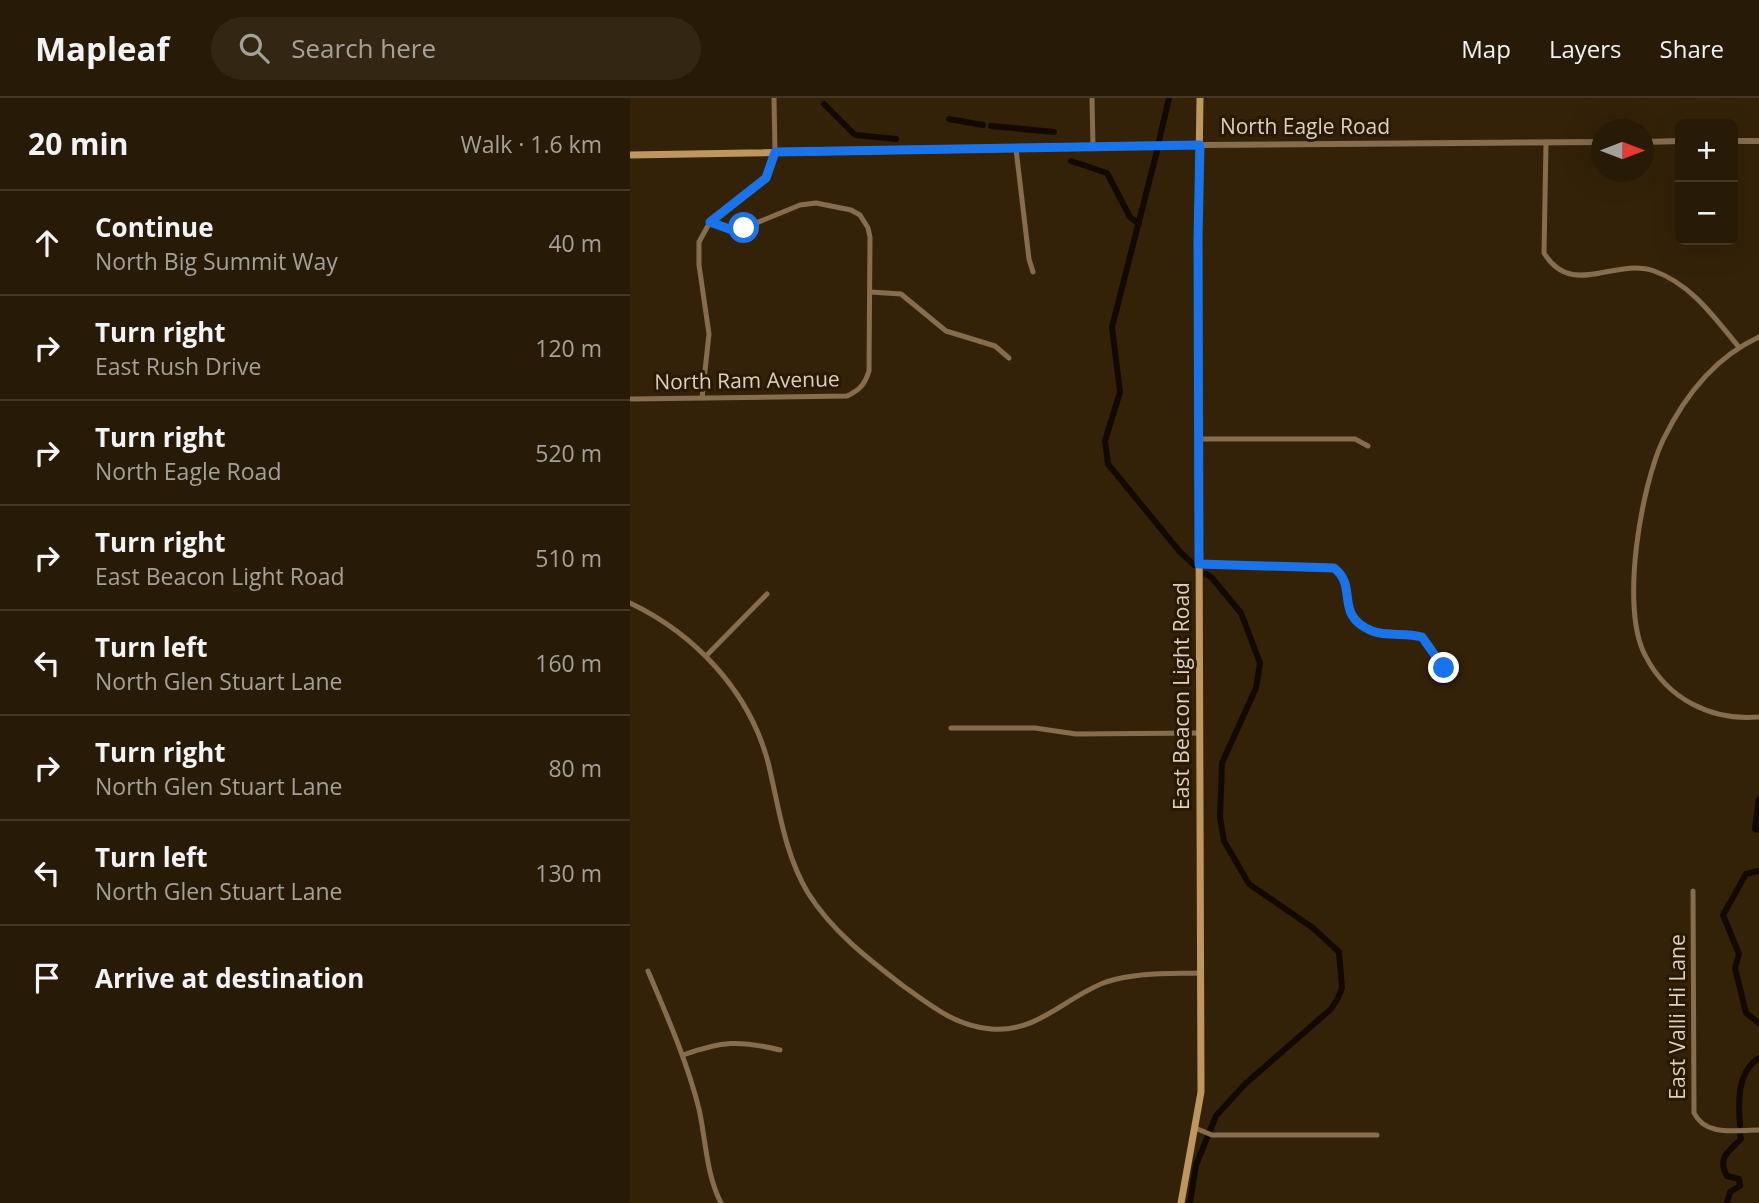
<!DOCTYPE html>
<meta charset="utf-8">
<style>
body{margin:0;font-family:"Open Sans",sans-serif;background:#332714;color:#f1f3f6}
.controls{position:absolute;right:21px;top:21px;display:grid;overflow:hidden;border-radius:10px;box-shadow:0 7px 28px #0002}
.controls button{width:63px;height:63px;display:grid;place-items:center;padding:0;border:0;border-bottom:2px solid #433828;background:#271a06;color:#f1f3f6;font:35px sans-serif}
.compass{position:absolute;left:961px;top:21px;width:63px;height:63px;border-radius:50%;background:#271a06;box-shadow:0 7px 28px #0002;rotate:90deg}
.stop{position:absolute;width:21px;height:21px;margin:-16px;border:5px solid #1a73e8;border-radius:50%;background:#fff}
.stop.end{background:#1a73e8;border-color:#fff;box-shadow:0 2px 7px #0008}
.list{margin:0;padding:0;list-style:none}
h2{display:flex;justify-content:space-between;align-items:center;height:91px;margin:0;padding:0 28px;font-size:30px}
h2 small{font-size:23px;font-weight:400;color:#a4a19b}
.list li{display:grid;grid-template-columns:46px 1fr auto;gap:21px;align-items:center;box-sizing:border-box;height:105px;padding:0 28px;border-top:2px solid #433828}
.list b{display:block;font-size:26px;white-space:nowrap}
.list p{margin:0;font-size:23px;white-space:nowrap;color:#a4a19b}
.list em{font-size:23px;font-style:normal;color:#a4a19b}
.icon{flex:none;width:38px;height:38px;fill:none;stroke:currentColor;stroke-width:2;stroke-linecap:round;stroke-linejoin:round}
.map{position:relative;flex:none;width:1129px;height:1105px;overflow:hidden}
header{display:flex;align-items:center;gap:42px;box-sizing:border-box;height:98px;padding:0 35px;background:#271a06;border-bottom:2px solid #433828}
header strong{font-size:33px}
nav{display:flex;gap:38px;margin-inline-start:auto;font-size:24px}
.search{width:490px;height:63px;background:#332714;display:flex;align-items:center;gap:18px;box-sizing:border-box;padding:0 24px;border-radius:38px;color:#a4a19b;font-size:26px}
main{display:flex}
aside{flex:1;background:#271a06}
.map>svg:first-child{display:block}
</style>
<header>
<strong>Mapleaf</strong>
<div class="search"><svg class="icon" aria-label="search" viewBox="0 0 24 24"><circle cx="10" cy="10" r="6"/><path d="M15 15l6 6"/></svg>Search here</div>
<nav><a>Map</a><a>Layers</a><a>Share</a></nav>
</header>
<main>
<aside>
<h2>20 min<small>Walk · 1.6 km</small></h2>
<ul class="list">
<li><svg class="icon" aria-label="ahead" viewBox="0 0 24 24"><path d="M12 20V5M6 11l6-6 6 6"/></svg><div><b>Continue</b><p>North Big Summit Way</p></div><em>40 m</em></li>
<li><svg class="icon" aria-label="right" viewBox="0 0 24 24"><path d="M7 20v-9h11M14 6l5 5-5 5"/></svg><div><b>Turn right</b><p>East Rush Drive</p></div><em>120 m</em></li>
<li><svg class="icon" aria-label="right" viewBox="0 0 24 24"><path d="M7 20v-9h11M14 6l5 5-5 5"/></svg><div><b>Turn right</b><p>North Eagle Road</p></div><em>520 m</em></li>
<li><svg class="icon" aria-label="right" viewBox="0 0 24 24"><path d="M7 20v-9h11M14 6l5 5-5 5"/></svg><div><b>Turn right</b><p>East Beacon Light Road</p></div><em>510 m</em></li>
<li><svg class="icon" aria-label="left" viewBox="0 0 24 24"><path d="M17 20v-9H6M10 6l-5 5 5 5"/></svg><div><b>Turn left</b><p>North Glen Stuart Lane</p></div><em>160 m</em></li>
<li><svg class="icon" aria-label="right" viewBox="0 0 24 24"><path d="M7 20v-9h11M14 6l5 5-5 5"/></svg><div><b>Turn right</b><p>North Glen Stuart Lane</p></div><em>80 m</em></li>
<li><svg class="icon" aria-label="left" viewBox="0 0 24 24"><path d="M17 20v-9H6M10 6l-5 5 5 5"/></svg><div><b>Turn left</b><p>North Glen Stuart Lane</p></div><em>130 m</em></li>
<li><svg class="icon" aria-label="arrive" viewBox="0 0 24 24"><path d="M6 21V4h12l-3 4 3 4H6"/></svg><div><b>Arrive at destination</b></div></li>
</ul>
</aside>
<div class="map">
<svg width="1129" height="1105" viewBox="0 0 1129 1105">
<rect width="100%" height="100%" fill="#342208"/>
<g fill="none" stroke-linecap="round" stroke-linejoin="round">
<!-- canal -->
<g stroke="#120a02" stroke-width="6">
<path d="M194 6 225 37 266 41"/>
<path d="M319 21 353 27"/>
<path d="M361 28 424 34"/>
<path d="M529 43 539 0"/>
<path d="M527 53 482 229 490 294 475 343 478 366 550 454 564 467"/>
<path d="M441 63 477 75 500 119 509 126"/>
<path d="M1129 701 1125 731 1129 732"/>
<path d="M1129 773 1116 776 1093 817 1109 856 1105 870 1116 915 1129 925"/>
<path d="M1110 1027C1108 1004 1107 974 1129 960"/>
<path d="M560 1105 566 1067 586 1018 615 986 701 911 708 900 712 890 709 854 683 830 619 786 594 743 590 719 592 665 626 590 630 565 611 515 582 480 576 476"/>
<path d="M1097 1105 1100 1094 1110 1088 1109 1081 1097 1078C1087 1060 1098 1054 1111 1041L1110 1036"/>
</g>
<!-- minor -->
<g stroke="#866d4d" stroke-width="5">
<path d="M462 0 463 49"/>
<path d="M916 44 914 155C942 201 984 159 1024 173 1061 186 1084 219 1108 248"/>
<path d="M386 51 399 161 403 174"/>
<path d="M240 194 271 196 316 233 365 248 379 260"/>
<path d="M1129 239C1085 259 1054 299 1033 342 1011 389 990 510 1015 557 1037 601 1081 623 1129 619"/>
<path d="M72 300 79 236 69 167V144L80 124 136 80 145 54 144 0"/>
<path d="M0 301 217 298C230 292 235 286 239 273L240 139 238 130 230 117 221 112 186 105 170 107 114 130 102 132 80 124"/>
<path d="M569 341H725L738 348"/>
<path d="M569 466 704 470C729 489 703 517 742 533 758 539 776 534 792 539L814 570"/>
<path d="M0 505C65 536 119 593 138 664 149 709 154 755 178 795 202 833 237 860 272 887 300 907 325 928 361 931 408 935 435 899 476 884 507 874 539 876 571 875"/>
<path d="M76 558 137 496"/>
<path d="M321 630H405L446 636 570 635"/>
<path d="M1063 793 1064 1015C1076 1039 1106 1032 1129 1032"/>
<path d="M18 873C37 918 57 963 69 1011 76 1042 76 1076 91 1105"/>
<path d="M53 957C92 943 109 942 150 952"/>
<path d="M565 1030 582 1037H747"/>
</g>
<!-- tertiary -->
<g stroke="#866d4d" stroke-width="6">
<path d="M1103 43H1129"/>
<path d="M1014 44 1050 43"/>
<path d="M571 47 972 44"/>
</g>
<!-- secondary -->
<g stroke="#bd9660" stroke-width="7">
<path d="M0 57 571 47"/>
<path d="M551 1105 571 994 568 140 570 0"/>
</g>
</g>
<g fill="none" stroke-linecap="round" stroke-linejoin="round">
<!-- route -->
<path stroke="#1a73e8" stroke-width="9" d="M114 130 102 132 80 124 136 80 145 54 570 47 568 140 569 466 704 470C729 489 703 517 742 533 758 539 776 534 792 539L814 570"/>
</g>
<g text-anchor="middle" stroke-width="6" stroke-linejoin="round" paint-order="stroke">
<!-- street labels -->
<g font-size="21" fill="#dbd0c1" stroke="#291901">
<text x="675" y="36">North Eagle Road</text>
<text transform="translate(117 283) rotate(-1)" y="7">North Ram Avenue</text>
<text transform="translate(552 598) rotate(-90)" y="7">East Beacon Light Road</text>
<text transform="translate(1048 919) rotate(-90)" y="7">East Valli Hi Lane</text>
</g>
</g>
</svg>
<div class="controls">
<button>+</button>
<button>−</button>
</div>
<svg class="compass" viewBox="-18 -18 36 36"><path d="M0-13l5 13h-10z" fill="#e53935"/><path d="M0 13l5-13h-10z" fill="#a4a19b"/></svg>
<div class="stop" style="left:114px;top:130px"></div>
<div class="stop end" style="left:814px;top:570px"></div>
</div>
</main>
